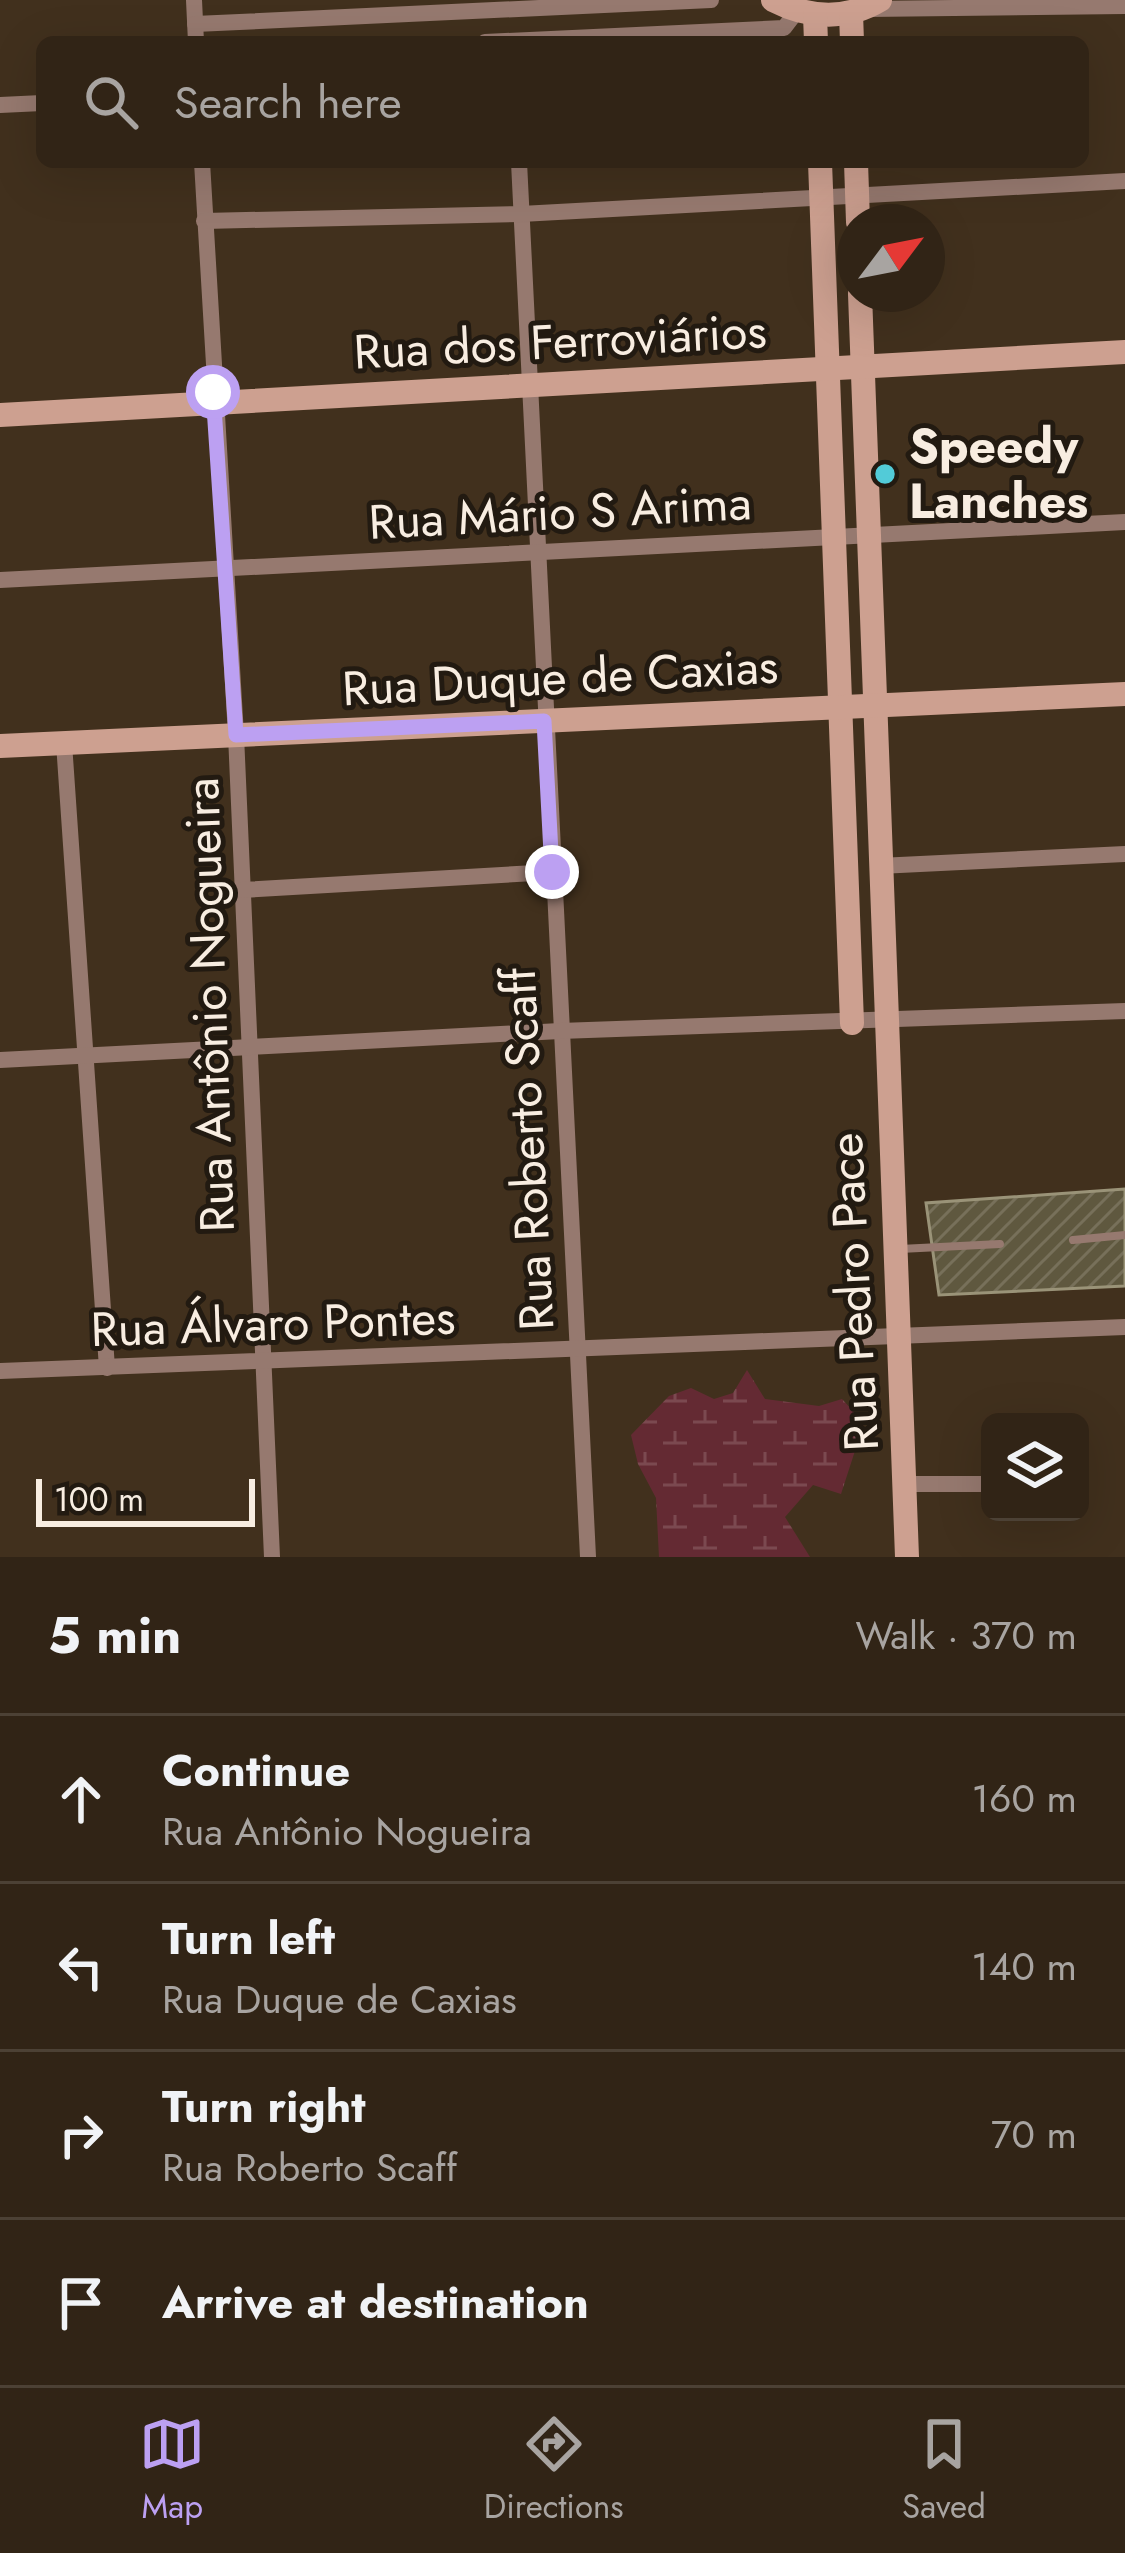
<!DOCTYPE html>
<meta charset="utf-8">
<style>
body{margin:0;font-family:Jost,sans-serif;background:#3d3023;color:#f1f3f6}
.controls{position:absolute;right:36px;bottom:36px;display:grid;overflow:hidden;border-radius:18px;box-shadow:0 12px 48px #0002}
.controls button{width:108px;height:108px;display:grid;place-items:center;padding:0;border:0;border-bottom:3px solid #4c4135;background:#312416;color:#f1f3f6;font:60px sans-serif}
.compass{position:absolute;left:837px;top:204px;width:108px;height:108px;border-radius:50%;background:#312416;box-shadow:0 12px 48px #0002;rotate:58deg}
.scale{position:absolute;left:36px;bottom:30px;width:219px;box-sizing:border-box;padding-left:12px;border:6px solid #f8ede1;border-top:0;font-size:33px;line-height:42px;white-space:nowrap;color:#f8ede1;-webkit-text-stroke:9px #221a11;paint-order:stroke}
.stop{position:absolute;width:36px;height:36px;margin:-27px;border:9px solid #bca0f2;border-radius:50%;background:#fff}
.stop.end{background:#bca0f2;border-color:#fff;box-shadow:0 3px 12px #0008}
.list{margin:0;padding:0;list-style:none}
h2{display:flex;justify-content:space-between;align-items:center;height:156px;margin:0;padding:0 48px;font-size:51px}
h2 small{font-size:39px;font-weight:400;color:#a8a4a1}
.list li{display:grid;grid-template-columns:78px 1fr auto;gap:36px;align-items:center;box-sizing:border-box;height:168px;padding:0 48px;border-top:3px solid #4c4135}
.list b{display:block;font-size:45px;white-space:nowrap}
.list p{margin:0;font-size:39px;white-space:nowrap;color:#a8a4a1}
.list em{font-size:39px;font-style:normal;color:#a8a4a1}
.icon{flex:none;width:66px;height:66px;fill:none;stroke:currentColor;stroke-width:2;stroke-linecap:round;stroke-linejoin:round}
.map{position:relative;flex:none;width:1125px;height:1557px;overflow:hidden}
.search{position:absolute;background:#312416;box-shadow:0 12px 48px #0002;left:36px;right:36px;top:36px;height:132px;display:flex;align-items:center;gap:30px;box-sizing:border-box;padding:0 42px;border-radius:18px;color:#a8a4a1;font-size:45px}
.sheet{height:828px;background:#312416}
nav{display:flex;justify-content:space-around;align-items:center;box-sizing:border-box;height:168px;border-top:3px solid #4c4135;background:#312416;font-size:33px;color:#a8a4a1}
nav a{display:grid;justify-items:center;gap:6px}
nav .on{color:#bca0f2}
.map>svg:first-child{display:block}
</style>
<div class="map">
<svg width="1125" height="1557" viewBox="0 0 1125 1557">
<defs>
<pattern id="wetland-marsh" width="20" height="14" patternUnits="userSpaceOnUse" patternTransform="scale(3)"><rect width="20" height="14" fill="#642a33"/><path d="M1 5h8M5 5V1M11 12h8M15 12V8" fill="none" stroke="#7b4950"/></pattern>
<pattern id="building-hatch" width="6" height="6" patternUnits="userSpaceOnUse" patternTransform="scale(3)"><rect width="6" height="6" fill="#5f583f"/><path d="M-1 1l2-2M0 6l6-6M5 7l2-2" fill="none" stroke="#77705a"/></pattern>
</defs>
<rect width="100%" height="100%" fill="#41301d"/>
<!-- wetland -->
<path fill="url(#wetland-marsh)" d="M747 1370 765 1399 819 1406 842 1399 864 1423 841 1494 813 1485 785 1517 810 1557H659L656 1498 638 1464 631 1435 669 1396 691 1388 714 1399 733 1393Z"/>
<!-- building -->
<path fill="url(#building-hatch)" stroke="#9a9378" stroke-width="3" d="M1125 1189V1286L939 1295 926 1203Z"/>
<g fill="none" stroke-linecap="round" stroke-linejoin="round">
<!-- lane -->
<g stroke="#96796f" stroke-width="8">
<path d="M1073 1240 1125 1235"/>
<path d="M900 1249 1000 1244"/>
</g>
<!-- street -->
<g stroke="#96796f" stroke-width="16">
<path d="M194 0 196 42"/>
<path d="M868 9 1125 6"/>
<path d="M195 24 711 0"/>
<path d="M485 42 784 28 797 11"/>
<path d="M0 105 42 103"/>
<path d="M202 162 236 735 272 1557"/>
<path d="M519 162 588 1557"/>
<path d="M204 221 521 214 1125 181"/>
<path d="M0 580 1125 522"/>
<path d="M64 743 107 1368"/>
<path d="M879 866 1125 854"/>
<path d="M242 890 552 872"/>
<path d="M0 1060 560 1031 1125 1011"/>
<path d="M0 1371 1125 1327"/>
<path d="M904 1484H990"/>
</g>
<!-- secondary -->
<g stroke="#cda090" stroke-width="24">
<path d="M773 0C808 18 845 21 880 0"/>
<path d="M851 13 852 42"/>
<path d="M815 15 816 42"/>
<path d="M820 162 852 1023"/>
<path d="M856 162 858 222"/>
<path d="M860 294 907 1557"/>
<path d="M0 415 1125 352"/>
<path d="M0 746 1125 694"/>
</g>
</g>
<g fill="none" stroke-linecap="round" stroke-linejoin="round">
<!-- route -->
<path stroke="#bca0f2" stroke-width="15" d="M213 392 236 735 544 721 552 872"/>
</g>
<!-- markers -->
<circle fill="#52cbd8" stroke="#221a11" stroke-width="4.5" cx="885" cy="474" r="12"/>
<g text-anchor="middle" stroke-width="10" stroke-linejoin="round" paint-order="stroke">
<!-- street labels -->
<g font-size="48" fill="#f8ede1" stroke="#221a11">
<text transform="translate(560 341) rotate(-3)" y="17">Rua dos Ferroviários</text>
<text transform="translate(560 512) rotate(-3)" y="17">Rua Mário S Arima</text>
<text transform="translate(560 677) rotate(-3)" y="17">Rua Duque de Caxias</text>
<text transform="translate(209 1005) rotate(-92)" y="17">Rua Antônio Nogueira</text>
<text transform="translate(527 1149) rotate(-93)" y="17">Rua Roberto Scaff</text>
<text transform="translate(853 1292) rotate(-93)" y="17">Rua Pedro Pace</text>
<text transform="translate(273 1323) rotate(-2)" y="17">Rua Álvaro Pontes</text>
</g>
<!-- poi labels -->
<g font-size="48" font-weight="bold" fill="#f8ede1" stroke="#221a11" text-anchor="start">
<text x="909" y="463">Speedy<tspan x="909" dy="55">Lanches</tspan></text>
</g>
</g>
</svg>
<div class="controls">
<button><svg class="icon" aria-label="layers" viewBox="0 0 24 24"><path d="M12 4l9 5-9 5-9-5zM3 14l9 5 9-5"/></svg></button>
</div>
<svg class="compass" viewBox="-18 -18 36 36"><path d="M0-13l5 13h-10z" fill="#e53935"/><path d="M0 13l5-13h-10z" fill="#a8a4a1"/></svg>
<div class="scale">100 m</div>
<div class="stop" style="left:213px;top:392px"></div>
<div class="stop end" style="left:552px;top:872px"></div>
<div class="search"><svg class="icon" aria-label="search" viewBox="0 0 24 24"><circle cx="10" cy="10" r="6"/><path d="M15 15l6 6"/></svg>Search here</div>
</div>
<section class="sheet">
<h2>5 min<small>Walk · 370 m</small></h2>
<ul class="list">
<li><svg class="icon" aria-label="ahead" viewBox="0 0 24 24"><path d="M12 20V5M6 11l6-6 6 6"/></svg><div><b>Continue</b><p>Rua Antônio Nogueira</p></div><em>160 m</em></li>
<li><svg class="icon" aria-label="left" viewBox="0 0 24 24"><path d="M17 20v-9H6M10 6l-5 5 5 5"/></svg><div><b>Turn left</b><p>Rua Duque de Caxias</p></div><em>140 m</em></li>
<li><svg class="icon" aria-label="right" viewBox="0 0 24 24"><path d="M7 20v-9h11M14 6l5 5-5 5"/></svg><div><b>Turn right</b><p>Rua Roberto Scaff</p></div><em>70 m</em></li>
<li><svg class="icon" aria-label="arrive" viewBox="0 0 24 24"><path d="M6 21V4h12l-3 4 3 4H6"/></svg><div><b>Arrive at destination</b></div></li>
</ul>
</section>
<nav>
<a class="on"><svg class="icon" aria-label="map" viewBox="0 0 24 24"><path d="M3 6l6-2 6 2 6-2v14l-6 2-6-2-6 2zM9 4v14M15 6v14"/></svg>Map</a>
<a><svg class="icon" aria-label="directions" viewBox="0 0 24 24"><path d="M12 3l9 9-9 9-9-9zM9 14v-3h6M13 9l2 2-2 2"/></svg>Directions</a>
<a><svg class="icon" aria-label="saved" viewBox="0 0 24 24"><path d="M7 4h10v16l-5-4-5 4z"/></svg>Saved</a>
</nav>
